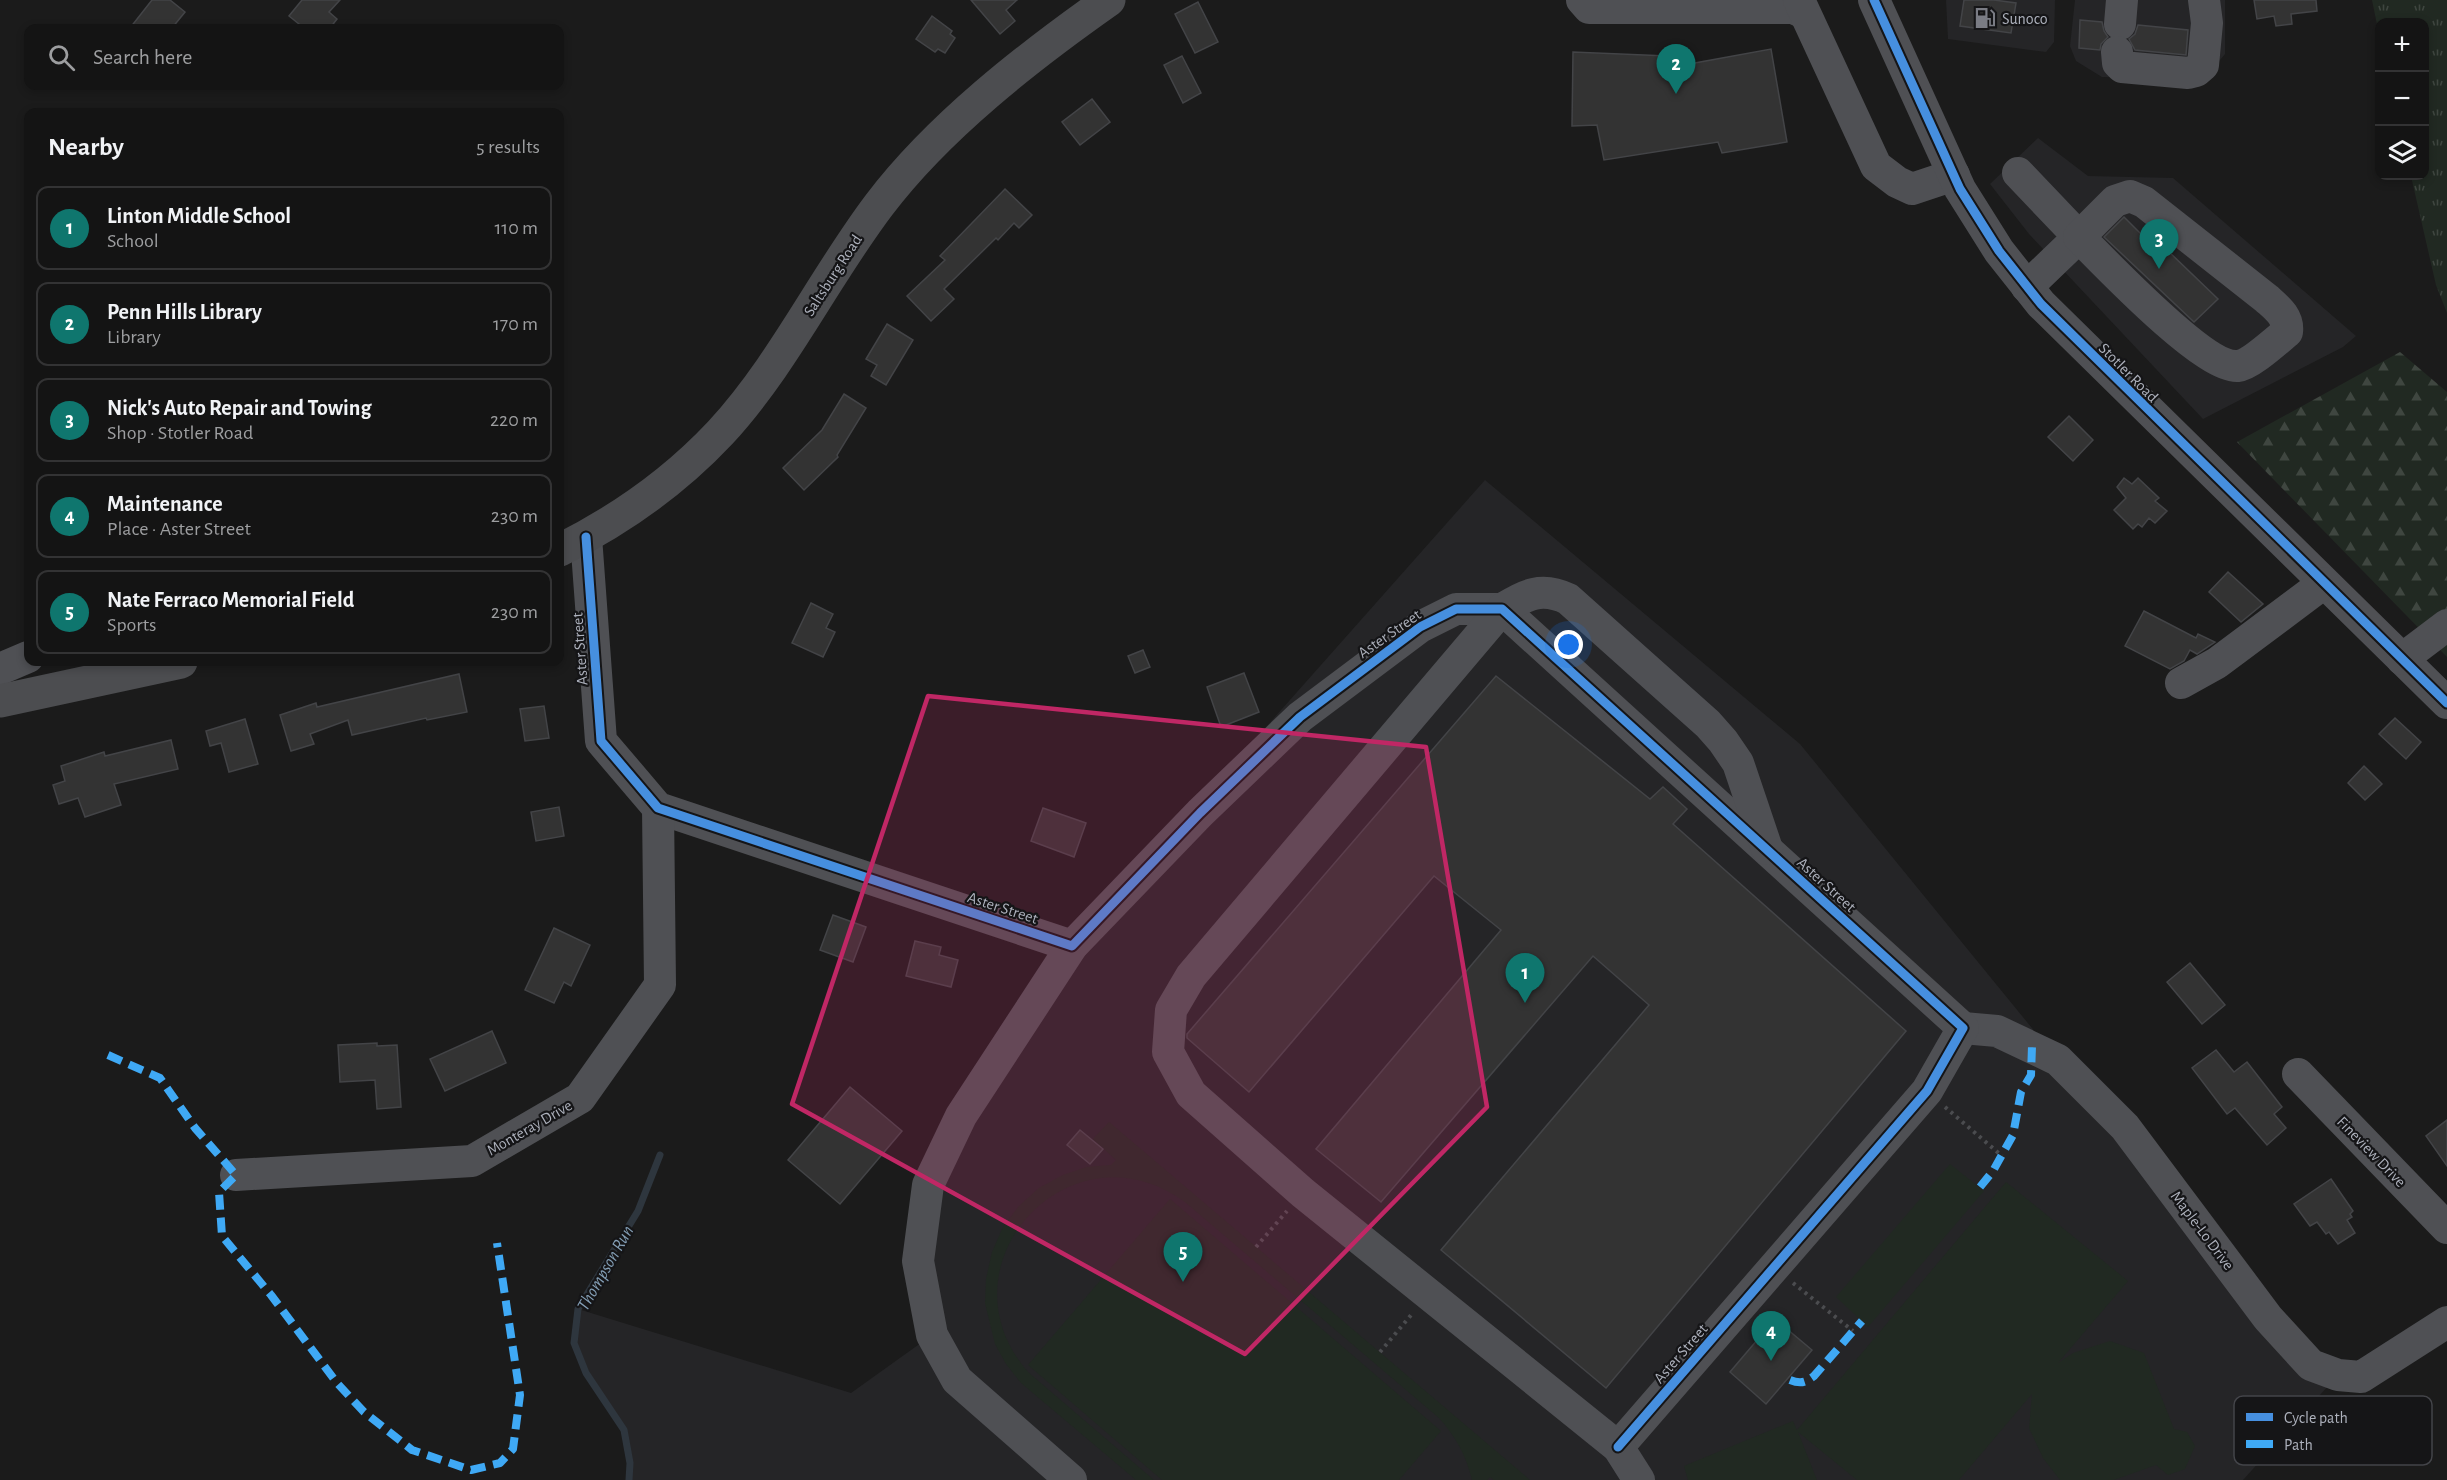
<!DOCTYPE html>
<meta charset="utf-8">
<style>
body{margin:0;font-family:"Alegreya Sans",sans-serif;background:#1d1d1d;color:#f1f3f6}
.controls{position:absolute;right:18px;top:18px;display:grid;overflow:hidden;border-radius:12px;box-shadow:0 3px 9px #0003}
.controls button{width:54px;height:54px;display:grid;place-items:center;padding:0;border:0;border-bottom:2px solid #333334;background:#141414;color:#f1f3f6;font:30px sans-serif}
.you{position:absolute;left:1569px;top:645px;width:21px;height:21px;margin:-15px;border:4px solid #fff;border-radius:50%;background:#1a73e8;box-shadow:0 0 0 9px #1a73e833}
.badge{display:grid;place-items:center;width:39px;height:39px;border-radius:50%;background:#0f766e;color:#fff;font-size:20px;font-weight:700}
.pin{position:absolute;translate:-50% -50px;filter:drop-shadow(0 2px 3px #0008)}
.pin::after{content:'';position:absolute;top:32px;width:21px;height:18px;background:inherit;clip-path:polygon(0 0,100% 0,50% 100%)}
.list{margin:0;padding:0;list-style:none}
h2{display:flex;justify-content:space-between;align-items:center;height:78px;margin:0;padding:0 24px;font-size:26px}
h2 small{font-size:20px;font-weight:400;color:#9d9ea0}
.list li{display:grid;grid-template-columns:39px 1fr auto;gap:18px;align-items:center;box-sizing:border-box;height:84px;margin:0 12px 12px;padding:0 12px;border:2px solid #333334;border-radius:12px}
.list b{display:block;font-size:22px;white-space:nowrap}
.list p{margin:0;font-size:20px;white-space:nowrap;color:#9d9ea0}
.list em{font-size:20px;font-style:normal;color:#9d9ea0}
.icon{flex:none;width:33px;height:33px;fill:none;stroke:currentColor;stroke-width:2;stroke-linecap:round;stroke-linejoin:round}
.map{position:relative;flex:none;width:2447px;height:1480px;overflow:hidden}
.search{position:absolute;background:#141414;box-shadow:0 3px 9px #0003;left:24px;top:24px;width:540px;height:66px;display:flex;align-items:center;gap:15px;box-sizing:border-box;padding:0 21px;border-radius:12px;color:#9d9ea0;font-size:22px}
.panel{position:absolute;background:#141414;box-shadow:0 3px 9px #0003;left:24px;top:108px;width:540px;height:558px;border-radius:12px}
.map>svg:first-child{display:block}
</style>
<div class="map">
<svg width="2447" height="1480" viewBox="0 0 2447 1480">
<defs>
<pattern id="grass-tufts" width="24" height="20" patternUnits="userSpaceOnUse" patternTransform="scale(1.5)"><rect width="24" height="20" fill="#212922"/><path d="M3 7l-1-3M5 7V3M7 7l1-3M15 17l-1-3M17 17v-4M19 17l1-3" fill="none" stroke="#3f4640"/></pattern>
<pattern id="forest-firs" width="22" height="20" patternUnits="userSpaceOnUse" patternTransform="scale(1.5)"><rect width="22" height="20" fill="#212922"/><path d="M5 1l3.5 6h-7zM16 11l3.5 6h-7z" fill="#3f4640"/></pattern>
</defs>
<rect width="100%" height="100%" fill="#1b1b1b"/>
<!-- built -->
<g fill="#252527">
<path d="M1946 0H2055L2054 42 2046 52 1948 39Z"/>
<path d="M2075 0H2225V54L2204 79 2102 77 2076 61 2070 46Z"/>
<path d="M2038 138 2088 176 2173 178 2356 336 2343 347 2203 419 2029 234 1990 184Z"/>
<path d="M1485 480 1800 744 2058 1060 2196 1219 2338 1375 2243 1480H629L630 1463 624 1430 598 1389 574 1343 578 1309 851 1393 932 1335 928 1185 1072 946Z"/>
</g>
<!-- grass -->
<path fill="url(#grass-tufts)" d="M2372 0H2447V313L2436 285 2411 176H2424V22H2380L2379 34Z"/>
<!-- forest -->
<path fill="url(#forest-firs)" d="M2400 352 2447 392V657L2237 442Z"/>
<!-- park -->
<g fill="#212922">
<path d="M1109 1122 1530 1480H1494L1490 1477 1487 1480H1472C1466 1455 1456 1437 1439 1418L1185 1202C1071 1118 935 1265 1028 1372L1154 1480H1136L1021 1383 1006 1364 995 1344 985 1303 986 1279 992 1252 1003 1227 1019 1206 1039 1188 1063 1175 1087 1167 1111 1165 1116 1160 1093 1139Z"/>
<path d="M1950 1164 1984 1191 1868 1327 1836 1297Z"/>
<path d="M2006 1182 2128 1281 2058 1363 2073 1353 2110 1341 2144 1353 2174 1429 2187 1432 2195 1446 2185 1469 2168 1475 2156 1465 2114 1480H2060L2043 1458 2029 1428 2032 1394 1959 1480H1857L1798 1432 1817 1480H1688L1684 1466 1793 1421 1797 1430Z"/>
<path d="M1170 1199 1441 1431 1399 1480H1162L1028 1365Z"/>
</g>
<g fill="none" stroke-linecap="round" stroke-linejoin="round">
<!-- stream -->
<path stroke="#2e363e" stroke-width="7" d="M629 1480 630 1463 624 1430 586 1373 574 1343 578 1309 638 1211 660 1155"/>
</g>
<!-- building -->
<g fill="#333" stroke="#434447" stroke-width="1.5">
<path d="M152 0H170L185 12 172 28H130Z"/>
<path d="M302 0H340L329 12 337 19 330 28H304L289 16Z"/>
<path d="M971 0H1017L1006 10 1015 21 1000 34Z"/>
<path d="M1964 0H1994L2016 3 2011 33 1960 26Z"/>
<path d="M2254 0H2316L2317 11 2291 14 2292 24 2276 26 2274 16 2257 19Z"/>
<path d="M1198 2 1218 42 1195 53 1175 14Z"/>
<path d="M932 16 952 31 950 34 955 38 945 53 938 49 935 52 916 39Z"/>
<path d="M2080 20 2102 22 2104 31 2108 37 2101 44 2100 50 2079 48Z"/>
<path d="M2138 25 2188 30 2186 55 2135 50 2129 39 2135 34Z"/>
<path d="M1669 49 1689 50V64L1771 49 1787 142 1722 153 1718 142 1604 160 1597 125 1572 126 1573 52 1668 56Z"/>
<path d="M1182 56 1201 93 1183 103 1164 65Z"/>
<path d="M1092 99 1110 122 1080 145 1062 122Z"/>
<path d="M1005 189 1032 215 1019 228 1014 223 998 240 996 238 944 289 954 299 931 321 907 296 945 260 940 256Z"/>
<path d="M2124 217 2161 254 2166 249 2218 299 2194 322 2104 237Z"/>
<path d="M887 324 913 340 886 385 871 376 877 365 866 359Z"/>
<path d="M844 394 866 408 837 455 838 457 804 490 783 468 822 430Z"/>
<path d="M2069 416 2093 440 2073 461 2048 437Z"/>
<path d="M2124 478 2132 484 2138 478 2159 498 2155 501 2167 511 2155 523 2149 518 2142 527 2138 524 2133 529 2114 510 2126 498 2117 487Z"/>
<path d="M2228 572 2263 604 2241 622 2209 592Z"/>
<path d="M811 603 833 614 826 628 835 632 823 657 792 643Z"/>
<path d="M2144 611 2196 638 2198 634 2215 642 2197 654 2190 650 2184 661 2170 669 2125 646Z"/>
<path d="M1143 650 1150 667 1135 673 1128 656Z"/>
<path d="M1244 673 1259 712 1221 727 1207 687Z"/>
<path d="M459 674 467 712 427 720 426 718 352 735 348 720 310 734 314 744 291 751 280 715 316 703 317 707Z"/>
<path d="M1496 676 1650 799 1663 787 1687 809 1673 824 1906 1031 1606 1388 1441 1250 1649 1005 1593 956 1381 1202 1316 1149 1501 930 1434 876 1249 1092 1187 1038V1034Z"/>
<path d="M544 706 549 738 525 741 520 709Z"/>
<path d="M2395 718 2421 742 2406 759 2379 734Z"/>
<path d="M245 719 258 764 229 772 221 743 210 746 206 731Z"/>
<path d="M171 740 178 769 114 784 121 805 85 817 78 798 59 804 53 785 65 781 61 766 104 752 105 756Z"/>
<path d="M2364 766 2382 784 2365 800 2348 783Z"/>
<path d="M559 807 564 836 536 841 531 812Z"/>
<path d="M1043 808 1086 823 1074 857 1031 841Z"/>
<path d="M833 915 866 927 853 962 820 950Z"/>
<path d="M554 928 590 945 571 986 564 982 554 1003 525 990Z"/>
<path d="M915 941 941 947 939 955 958 960 951 987 906 976Z"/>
<path d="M2190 963 2225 1005 2202 1024 2167 982Z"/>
<path d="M492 1031 506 1063 445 1091 430 1059Z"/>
<path d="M377 1043V1046L397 1045 401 1107 377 1109 375 1080 340 1082 338 1045Z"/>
<path d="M2216 1050 2234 1072 2247 1062 2282 1107 2274 1114 2286 1128 2267 1145 2235 1108 2227 1114 2192 1068Z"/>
<path d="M850 1087 902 1131 840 1204 788 1160Z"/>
<path d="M2447 1120V1166L2426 1136Z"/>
<path d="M1080 1130 1103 1149 1090 1164 1067 1145Z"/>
<path d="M2331 1179 2353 1211 2350 1214 2352 1217 2347 1220 2355 1233 2338 1244 2329 1232 2326 1234 2317 1222 2310 1226 2294 1204Z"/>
<path d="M1775 1319 1812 1350 1766 1404 1730 1372Z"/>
</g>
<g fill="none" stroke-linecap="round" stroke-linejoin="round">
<!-- path -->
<g stroke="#4b4c4f" stroke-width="4" stroke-dasharray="3 4.5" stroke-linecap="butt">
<path d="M1945 1107 2002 1156"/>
<path d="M1256 1247 1287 1211"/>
<path d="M1793 1283 1853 1331"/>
<path d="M1380 1352 1412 1314"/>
</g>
<!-- minor -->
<g stroke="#4f5054" stroke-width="32">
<path d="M1582 0 1589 8H1793L1804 13"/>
<path d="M1799 0 1876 166 1897 182 1912 189 1954 175"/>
<path d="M1874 0 1960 189 1999 251 2041 304 2447 703"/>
<path d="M2120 24 2122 0"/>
<path d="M2117 52 2118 63 2122 67 2188 73 2196 71 2203 65 2207 23 2204 0"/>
<path d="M2018 173 2079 237 2027 287"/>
<path d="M2130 196 2144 202 2267 299C2277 308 2289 317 2287 332 2277 340 2250 365 2238 366 2205 369 2105 263 2079 237L2115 201Z"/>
<path d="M586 537 601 741 658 808 1072 946"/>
<path d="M2402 659 2447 625"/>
<path d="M0 669 28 657"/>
<path d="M2181 683 2217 663 2324 583"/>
<path d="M1963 1028 1997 1031 2058 1060 2125 1127 2268 1318 2311 1365 2338 1375 2361 1377 2447 1322"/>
<path d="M2298 1074 2447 1228"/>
<path d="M236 1175 472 1161 580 1098 660 985 658 808"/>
<path d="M1071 1480 957 1380 932 1335 918 1261 928 1185 961 1116 1072 946 1200 813 1300 717 1420 627 1456 609H1502L1963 1028 1927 1091 1618 1447"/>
<path d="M1639 1480 1618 1447 1303 1193 1191 1094 1168 1052 1171 1010 1191 976 1502 609C1526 595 1541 586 1568 599L1708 724 1723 741 1738 763 1767 849"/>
</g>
<!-- major -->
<g stroke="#4c4d50" stroke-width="33">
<path d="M560 550C620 520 674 482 720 433 783 365 823 279 879 205 938 127 1028 57 1109 0"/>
<path d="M0 701 181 662"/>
</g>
<!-- quiet -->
<g stroke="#3fa9f5" stroke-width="8" stroke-dasharray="15 8" stroke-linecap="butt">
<path d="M108 1055 160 1078 195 1128 236 1175 219 1192 222 1236 271 1295 337 1383 364 1412 412 1450 471 1470 500 1463 513 1449 520 1395 497 1243"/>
<path d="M1980 1187 1993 1171 2013 1135 2021 1092 2031 1075 2032 1046"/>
<path d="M1790 1380C1800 1384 1805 1383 1814 1376L1862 1321"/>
</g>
<defs>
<g id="cycleway">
<path d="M1874 0 1960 189 1999 251 2041 304 2447 703"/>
<path d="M586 537 601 741 658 808 1072 946 1200 813 1300 717 1420 627 1456 609H1502L1963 1028 1927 1091 1618 1447"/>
</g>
</defs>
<!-- cycleway casing -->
<use href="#cycleway" stroke="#151517" stroke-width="13"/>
<!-- cycleway -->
<use href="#cycleway" stroke="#468fdf" stroke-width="9"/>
</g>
<!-- marked area -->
<path fill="#c02765" fill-opacity="0.2" stroke="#c02765" stroke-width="4.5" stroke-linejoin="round" d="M928 696 1426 747 1487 1107 1245 1354 792 1104Z"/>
<!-- icons -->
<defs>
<symbol id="fuel-bare" viewBox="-9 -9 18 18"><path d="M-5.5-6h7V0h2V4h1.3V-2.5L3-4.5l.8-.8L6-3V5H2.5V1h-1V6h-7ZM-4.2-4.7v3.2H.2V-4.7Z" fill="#7a7c84" stroke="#151517" stroke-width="2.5" paint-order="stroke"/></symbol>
</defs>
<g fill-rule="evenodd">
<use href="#fuel-bare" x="1970" y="3" width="30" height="30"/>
</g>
<g text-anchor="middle" stroke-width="4.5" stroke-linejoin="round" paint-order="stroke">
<!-- poi labels -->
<g font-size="16" fill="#adb1bc" stroke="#151517" text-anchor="start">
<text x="2002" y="24">Sunoco</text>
</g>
<!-- street labels -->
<g font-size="16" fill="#adb1bc" stroke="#151517">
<text transform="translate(832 275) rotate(-57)" y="6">Saltsburg Road</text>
<text transform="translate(2129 372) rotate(45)" y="6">Stotler Road</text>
<text transform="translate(1389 633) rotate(-35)" y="6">Aster Street</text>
<text transform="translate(579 649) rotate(-94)" y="6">Aster Street</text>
<text transform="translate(1827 884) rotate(42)" y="6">Aster Street</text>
<text transform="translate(1003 907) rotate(18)" y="6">Aster Street</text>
<text transform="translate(529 1127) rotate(-30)" y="6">Monteray Drive</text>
<text transform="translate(2372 1151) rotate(46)" y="6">Fineview Drive</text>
<text transform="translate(2203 1230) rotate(53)" y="6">Maple-Lo Drive</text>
<text transform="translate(1680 1353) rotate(-49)" y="6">Aster Street</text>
</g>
<!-- water labels -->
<g font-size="18" font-style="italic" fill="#849fb6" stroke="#151517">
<text transform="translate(605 1268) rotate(-60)" y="6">Thompson Run</text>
</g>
</g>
<!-- legend -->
<rect x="2234" y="1396" width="198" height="69" rx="9" fill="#151517" stroke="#434449" stroke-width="1.5"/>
<rect x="2246" y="1413" width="27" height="8" fill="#468fdf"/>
<rect x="2246" y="1440" width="27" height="8" fill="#3fa9f5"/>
<g font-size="16" fill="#adb1bc">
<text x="2284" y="1423">Cycle path</text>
<text x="2284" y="1450">Path</text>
</g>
</svg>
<div class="controls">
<button>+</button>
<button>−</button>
<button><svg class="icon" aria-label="layers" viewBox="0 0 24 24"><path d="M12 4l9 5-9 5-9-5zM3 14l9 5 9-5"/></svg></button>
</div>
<div class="you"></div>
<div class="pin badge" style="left:1525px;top:1003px">1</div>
<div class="pin badge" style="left:1676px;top:94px">2</div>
<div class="pin badge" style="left:2159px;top:269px">3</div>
<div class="pin badge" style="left:1771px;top:1361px">4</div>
<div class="pin badge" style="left:1183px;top:1282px">5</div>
<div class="search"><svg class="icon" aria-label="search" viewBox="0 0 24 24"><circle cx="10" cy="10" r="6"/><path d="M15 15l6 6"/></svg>Search here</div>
<section class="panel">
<h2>Nearby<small>5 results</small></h2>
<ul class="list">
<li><span class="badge">1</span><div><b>Linton Middle School</b><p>School</p></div><em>110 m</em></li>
<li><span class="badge">2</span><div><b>Penn Hills Library</b><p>Library</p></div><em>170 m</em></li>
<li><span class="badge">3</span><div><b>Nick's Auto Repair and Towing</b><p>Shop · Stotler Road</p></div><em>220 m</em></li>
<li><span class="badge">4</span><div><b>Maintenance</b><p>Place · Aster Street</p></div><em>230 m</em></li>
<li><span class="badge">5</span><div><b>Nate Ferraco Memorial Field</b><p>Sports</p></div><em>230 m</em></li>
</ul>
</section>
</div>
